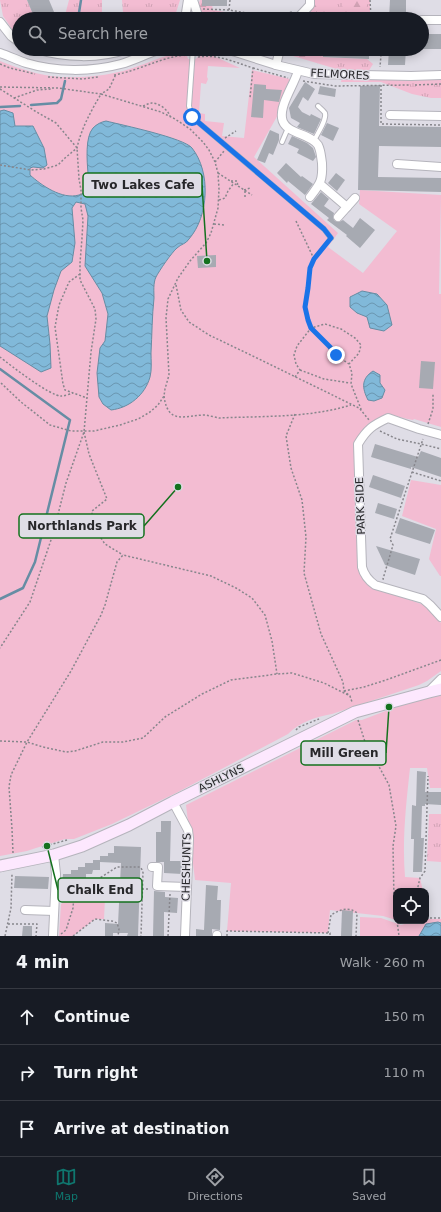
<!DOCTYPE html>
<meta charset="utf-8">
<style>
body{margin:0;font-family:"DejaVu Sans",sans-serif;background:#242831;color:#f1f3f6}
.controls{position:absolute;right:12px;bottom:12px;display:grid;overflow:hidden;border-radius:8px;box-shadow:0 2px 10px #0003}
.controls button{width:36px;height:36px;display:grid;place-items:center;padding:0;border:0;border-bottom:1px solid #363941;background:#171b24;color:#f1f3f6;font:20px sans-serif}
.stop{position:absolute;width:12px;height:12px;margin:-9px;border:3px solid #1a73e8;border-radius:50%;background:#fff}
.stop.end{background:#1a73e8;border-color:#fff;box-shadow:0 1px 4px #0008}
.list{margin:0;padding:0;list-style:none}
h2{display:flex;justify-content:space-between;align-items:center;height:52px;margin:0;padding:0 16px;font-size:17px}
h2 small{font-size:13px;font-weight:400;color:#9ea1a6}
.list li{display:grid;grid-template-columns:26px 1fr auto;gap:12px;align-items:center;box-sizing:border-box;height:56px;padding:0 16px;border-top:1px solid #363941}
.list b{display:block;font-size:15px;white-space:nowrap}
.list em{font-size:13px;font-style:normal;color:#9ea1a6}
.icon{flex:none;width:22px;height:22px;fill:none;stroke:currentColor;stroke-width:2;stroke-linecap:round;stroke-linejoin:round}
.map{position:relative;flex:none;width:441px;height:936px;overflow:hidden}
.search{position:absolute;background:#171b24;box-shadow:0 2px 10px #0003;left:12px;right:12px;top:12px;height:44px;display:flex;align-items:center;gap:10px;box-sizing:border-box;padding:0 14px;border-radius:22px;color:#9ea1a6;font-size:15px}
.sheet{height:220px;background:#171b24}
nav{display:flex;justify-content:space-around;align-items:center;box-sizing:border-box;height:56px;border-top:1px solid #363941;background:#171b24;font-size:11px;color:#9ea1a6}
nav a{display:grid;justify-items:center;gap:2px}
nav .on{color:#0f766e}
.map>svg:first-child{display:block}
</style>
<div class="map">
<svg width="441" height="936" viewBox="0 0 441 936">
<defs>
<pattern id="grass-tufts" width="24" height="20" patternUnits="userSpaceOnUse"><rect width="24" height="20" fill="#f3bcd2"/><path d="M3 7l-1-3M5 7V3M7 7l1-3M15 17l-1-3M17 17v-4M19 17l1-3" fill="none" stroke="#d0a2b4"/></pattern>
<pattern id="forest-firs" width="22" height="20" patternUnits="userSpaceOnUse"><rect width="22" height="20" fill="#f3bcd2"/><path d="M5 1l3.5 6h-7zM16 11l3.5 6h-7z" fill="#d0a2b4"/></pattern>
<pattern id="water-waves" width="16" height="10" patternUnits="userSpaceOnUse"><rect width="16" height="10" fill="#81b9d9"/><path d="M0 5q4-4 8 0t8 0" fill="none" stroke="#6a96b0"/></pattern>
</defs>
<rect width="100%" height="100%" fill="#dfdde6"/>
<!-- grass -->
<g fill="url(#grass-tufts)">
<path d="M0 0H27L35 19H19V36L16 35 3 16Z"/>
<path d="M69 0H102V12H123L122 0H180L174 19H64Z"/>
<path d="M313 0H370V19H302L313 8Z"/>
<path d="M284 49H323L324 57 367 59 373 64 368 72 340 70 283 53Z"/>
<path d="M342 77 441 78V98H431L412 94 381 82H341Z"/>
<path d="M429 814H441V862L427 861Z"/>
</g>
<!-- forest -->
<g fill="url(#forest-firs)">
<path d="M200 0H211L213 10 266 19H205L201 11H199L198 7Z"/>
<path d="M313 0H326L330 19H303L313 8Z"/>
<path d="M343 0H367L366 19H342Z"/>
<path d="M246 49H275L270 53 262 56Z"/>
<path d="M285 49H321V59L300 57Z"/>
</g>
<!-- park -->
<g fill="#f3bcd2">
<path d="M181 53 187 56 188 59H196L200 54 207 53 240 68 208 66 207 77 208 79 206 84 201 83 199 113 205 114V121L224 123 222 136 244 138 252 70 290 79 283 106 254 157 338 233 328 247 363 273 397 231 359 204 360 190 441 195 439 294H441V427L414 419 413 420C406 419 394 415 388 416 374 417 363 429 356 440L358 565 360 574 370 586 427 606 441 623V671L427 681 419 685 332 714C315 717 300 722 288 734L176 793 112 824 74 839H65L36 848 27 851 0 856V61C10 65 21 69 32 72 58 80 96 78 123 71 143 66 161 55 181 53Z"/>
<path d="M411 480 441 485V576H440L429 559 436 529 402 516Z"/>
<path d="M441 695V788H430L427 768H410C406 805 402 840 405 877L420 878 423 891H396V920L383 916 330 910 328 933 227 931 231 883 195 880 186 805 356 720H362L417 699Z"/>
<path d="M106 878 104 919H95L73 936H59L61 904Z"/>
<path d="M360 917 381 918 401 925 415 921H426V919H441V936H360Z"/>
</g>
<!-- water -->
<g fill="url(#water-waves)" stroke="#668da4">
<path d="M4 110 13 113 15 126H33L44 148 47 165 43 168 33 167 30 168V175C41 185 62 200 79 195 82 194 87 192 88 188 90 184 89 178 88 173 87 161 85 137 93 128 97 124 101 122 106 121 122 125 184 138 192 148 211 172 209 216 189 239 186 244 181 244 177 248 172 252 159 271 156 277 153 283 154 292 154 298 152 316 152 335 151 353 151 360 152 370 150 377 145 395 129 408 111 410L103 404 99 397 97 373 100 348 105 341 108 314 102 293 85 266 88 216 85 204 76 202 72 208 75 243 72 262 61 271 54 290 47 316 50 344 51 368 41 372 0 346V111Z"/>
<path d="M362 291 377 294 387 305 392 325 384 331 370 328 367 317 357 313 350 307V297Z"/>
<path d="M373 371 380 375V383L385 390 382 398 374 401 368 400C362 388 361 379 373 371Z"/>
<path d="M438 922 441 923V936H419L426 924Z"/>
</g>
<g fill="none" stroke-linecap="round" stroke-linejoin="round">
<!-- stream -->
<g stroke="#668da4" stroke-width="2.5">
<path d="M78 19 81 0"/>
<path d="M31 105 57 103 61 99 65 81"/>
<path d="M0 107 20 106"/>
<path d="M0 369 70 420 35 562 23 588 0 599"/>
</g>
</g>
<!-- building -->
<g fill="#a7aab2">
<path d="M27 0H49L57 19H35Z"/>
<rect x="202" y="0" width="25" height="6"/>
<path d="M390 0H406V19H389Z"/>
<rect x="422" y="34" width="19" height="15"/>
<path d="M323 49H369V59L323 57Z"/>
<path d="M389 49H406L405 65H388Z"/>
<path d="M305 82 315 89 308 101 303 97 298 107 302 112 310 116 311 114 321 119 314 134 297 127 300 123 291 118 289 108Z"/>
<path d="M254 84 266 85V89L282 90 279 102 264 100 263 118 251 117Z"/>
<path d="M380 85 379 126 441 127V147L379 146 378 177 441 178V192L358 190 360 86Z"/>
<path d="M320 86 336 89 335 97 318 94Z"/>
<path d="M327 123 339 128 333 141 321 135Z"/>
<path d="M270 130 279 134V140L273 155 269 153 265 163 257 160Z"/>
<path d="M292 136 307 143 313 148 316 157 313 161 297 153 299 149 288 144Z"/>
<path d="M286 163 301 177 302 176 313 184 305 195 288 181 287 183 277 173Z"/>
<path d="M336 173 345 180 337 191 328 183Z"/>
<path d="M321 192 329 199 324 206 334 213 333 218 335 221 339 222 343 220 353 228 360 218 375 230 360 248 346 236 347 235 327 220 329 218 311 204Z"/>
<path d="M216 255V267L198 268 197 256Z"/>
<path d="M421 361 435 362 433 389 419 388Z"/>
<path d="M375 444 418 457 421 451 441 458V477L411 467V469L371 457Z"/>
<path d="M373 475 405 486 401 498 369 487Z"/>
<path d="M378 503 397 509 394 519 375 513Z"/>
<path d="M400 518 435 530 430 544 395 533Z"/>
<path d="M376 546 420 559 415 575 385 565Z"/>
<path d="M417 771 426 772 425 792H441V805L425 804V806H422L421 838H424L422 872H413L414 839H411L412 805 416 806Z"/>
<path d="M161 821H171L170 861H182V874L164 873V862H156V832H161Z"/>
<path d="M114 846 141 847 138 936H127L128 933H113V936H105V923L118 924 121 863 100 862V856H108V853H114Z"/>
<path d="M93 860H100V870H93L92 874H86V879L79 878V883H72V889L62 888 63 874H71V870H78V867H85V863H93Z"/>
<path d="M15 876 49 877 48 889 14 888Z"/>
<path d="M206 885 218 886 217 900H221L220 930 212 929V936H196V929L204 930Z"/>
<path d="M154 891 165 892V897L178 898 177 913 164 912V936H153Z"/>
<path d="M342 910 353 911 352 936H341Z"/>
<path d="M23 926H32V936H22Z"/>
</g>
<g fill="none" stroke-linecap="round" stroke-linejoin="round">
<defs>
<g id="lane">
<path d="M193 49 189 106 192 117 324 229 331 238"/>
<path d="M314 141C317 134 327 120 325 113 323 110 320 108 318 106"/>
<path d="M282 142 288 128"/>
</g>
<g id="street">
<path d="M193 0 199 19"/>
<path d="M185 19 188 0"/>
<path d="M297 19 310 5V0"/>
<path d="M422 20H441"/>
<path d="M0 22 11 36 19 42"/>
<path d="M36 49C65 58 99 59 128 49"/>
<path d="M226 49 276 65 314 74 411 76 441 75"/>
<path d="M0 53C9 56 17 60 26 63 56 72 91 72 121 64 135 60 148 53 162 49"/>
<path d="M276 65 280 49"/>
<path d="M298 71C294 85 280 104 282 118 284 134 310 133 318 145 321 151 321 157 322 163 323 181 320 184 310 197"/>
<path d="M390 115 441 116"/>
<path d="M397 164 441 167"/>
<path d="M320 184 347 207"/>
<path d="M338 217 355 198"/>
<path d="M441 435 419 429 388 418C373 425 367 429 358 444L362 567C364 575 368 580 375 585L423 599 430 605 441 617"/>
<path d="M429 691 441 679"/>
<path d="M173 802 188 830 189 838 185 936"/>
<path d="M152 867H158L157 886 187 887"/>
<path d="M25 910 54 911"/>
<path d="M53 936 56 874 54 855"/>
<path d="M217 936V935"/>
</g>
<path id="secondary" d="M0 866 54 855 82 846 129 825 173 802 355 712 429 692 441 689"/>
</defs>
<!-- lane casing -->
<use href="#lane" stroke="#b5b4bc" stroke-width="6"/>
<!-- street casing -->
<use href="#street" stroke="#b5b4bc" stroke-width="10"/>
<!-- secondary casing -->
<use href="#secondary" stroke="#b5b4bc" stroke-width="13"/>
<!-- path -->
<g stroke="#87868c" stroke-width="1.5" stroke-dasharray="2 2" stroke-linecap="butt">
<path d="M230 0 229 10 270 17 292 12"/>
<path d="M370 0 371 19"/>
<path d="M203 9 229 10"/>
<path d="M316 12 322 19"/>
<path d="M172 19 177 15"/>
<path d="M375 49 381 55 380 67"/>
<path d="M198 57C218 54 234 62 253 68L250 98"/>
<path d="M0 64 10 68 35 74"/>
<path d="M253 68 288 78"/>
<path d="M114 75C138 71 159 58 184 55L186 56"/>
<path d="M48 77 83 79 98 77"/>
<path d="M303 81 335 86 409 85"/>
<path d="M381 85V124L441 125"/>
<path d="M415 85 441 84"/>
<path d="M0 87 58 88 101 94 109 89 116 74"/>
<path d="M0 89 35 111 56 123 77 148 79 179 81 190V208L83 220 82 238 80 263V280L95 309 96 319 91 352 84 432 66 483 53 534 30 602 0 648"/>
<path d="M14 98 37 90 51 89"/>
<path d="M143 106C146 105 149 103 152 103 159 103 168 110 170 116"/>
<path d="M225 138 236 131"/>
<path d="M215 162 224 151"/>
<path d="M0 165 31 170 44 169 58 165 65 158 77 148C81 129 91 111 101 94L161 112 175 119 190 129 203 142 209 150 215 162 218 173 219 189 218 208 211 233 206 243 190 261 178 278 168 299 166 318 169 375 165 389 164 396 158 405 150 412 138 419 120 425 94 431H71L50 425 21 402 0 382"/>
<path d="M218 173 252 195"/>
<path d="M231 181H237L238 187"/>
<path d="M244 190 250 188"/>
<path d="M245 197V191"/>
<path d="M219 200 225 198 228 191 234 183"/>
<path d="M296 221 314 259 328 243"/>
<path d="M214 224 225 225"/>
<path d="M80 274 69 282 59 305 55 327 63 384 65 390 87 398"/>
<path d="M176 285 181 310 189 322 209 335 259 359 361 409 351 384 352 373 349 364 336 355 330 347 313 331 308 320 305 307 310 268 314 259"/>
<path d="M0 357C10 365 50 396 61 396 65 396 70 394 73 393"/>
<path d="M300 370 324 379 350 383"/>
<path d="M295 377 300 370 296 364 294 355 297 346 311 328 325 324 341 329 355 338 361 345 359 353 349 364"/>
<path d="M164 396C168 426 185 415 206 415 210 416 215 417 219 418 263 416 309 418 351 405"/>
<path d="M360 409 369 420"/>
<path d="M295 414 286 436 291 468 302 500 306 537 304 573 321 634 343 682 344 691 350 696 352 702"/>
<path d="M428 424 433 409V393"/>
<path d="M380 431 397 439 421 444 441 449"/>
<path d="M84 432 89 454 107 499 92 511V525L105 544 123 555"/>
<path d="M412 472 441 481"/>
<path d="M384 579H383L393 545 390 539 423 439"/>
<path d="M344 691 364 687 386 680 441 660"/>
<path d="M358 720 366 745 376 761 389 785 396 826 393 846 394 901 396 915"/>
<path d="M296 730 299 727 319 719"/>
<path d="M0 741 27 742 43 747 66 752 75 751 103 742H123L143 738 165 717 202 694 231 680 277 674 292 673 324 683 350 696"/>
<path d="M42 847 67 840"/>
<path d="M13 853 12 829 9 787 11 775 27 742 71 671 101 615 105 605 117 562 123 555 211 576 236 588 252 598 265 615 272 641 277 674"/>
<path d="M142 889H150"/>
<path d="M417 891 420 878 425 871 428 776"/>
<path d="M63 899H67L117 867H140L143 871 141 936"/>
<path d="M426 918H441"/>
<path d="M397 921 399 936"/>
<path d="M397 923 409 921"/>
<path d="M8 924H37L36 936"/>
<path d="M328 933 331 915C339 910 349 906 357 913L356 936"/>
<path d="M61 934 66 930 73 908 74 895"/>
<path d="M5 936 11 908 12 874"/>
<path d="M73 936 95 919 112 921 117 923 119 929 118 936"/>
<path d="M168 936 170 894"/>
<path d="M227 936V931L330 933V936"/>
</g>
<!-- lane -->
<use href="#lane" stroke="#fff" stroke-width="4"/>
<!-- street -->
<use href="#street" stroke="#fff" stroke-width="8"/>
<!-- secondary -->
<use href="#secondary" stroke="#fde8fe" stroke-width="11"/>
</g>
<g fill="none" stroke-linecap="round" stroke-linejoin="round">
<!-- route -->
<path stroke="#1a73e8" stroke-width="5" d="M192 117 324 229 331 238 314 259 310 268 308 288 305 307 308 320 311 328 330 347 336 355"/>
</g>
<g text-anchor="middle" stroke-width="3" stroke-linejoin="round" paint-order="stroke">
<!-- street labels -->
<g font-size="11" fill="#27272a" stroke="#dfdde6">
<text transform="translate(340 74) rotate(3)" y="4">FELMORES</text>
<text transform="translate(360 506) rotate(-92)" y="4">PARK SIDE</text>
<text transform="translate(221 778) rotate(-26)" y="4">ASHLYNS</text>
<text transform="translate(186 867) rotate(-89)" y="4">CHESHUNTS</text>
</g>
</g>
<!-- callouts -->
<path fill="none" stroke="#14711e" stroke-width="1.5" d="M207 261L202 185M178 487L144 526M389 707L386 753M47 846L58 890"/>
<g fill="#14711e" stroke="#dfdde6" stroke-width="1.5">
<circle cx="207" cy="261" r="4"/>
<circle cx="178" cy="487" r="4"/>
<circle cx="389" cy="707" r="4"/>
<circle cx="47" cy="846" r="4"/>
</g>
<g fill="#dfdde6" stroke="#14711e" stroke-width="1.5">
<rect x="83" y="173" width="119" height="24" rx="4"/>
<rect x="19" y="514" width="125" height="24" rx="4"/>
<rect x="301" y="741" width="85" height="24" rx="4"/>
<rect x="58" y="878" width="84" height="24" rx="4"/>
</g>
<g font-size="12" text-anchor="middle" font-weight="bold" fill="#27272a">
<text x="143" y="189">Two Lakes Cafe</text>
<text x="82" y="530">Northlands Park</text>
<text x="344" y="757">Mill Green</text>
<text x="100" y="894">Chalk End</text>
</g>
</svg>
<div class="controls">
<button><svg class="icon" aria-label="locate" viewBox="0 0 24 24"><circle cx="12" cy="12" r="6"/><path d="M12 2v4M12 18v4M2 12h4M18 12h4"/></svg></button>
</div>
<div class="stop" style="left:192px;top:117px"></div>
<div class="stop end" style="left:336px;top:355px"></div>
<div class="search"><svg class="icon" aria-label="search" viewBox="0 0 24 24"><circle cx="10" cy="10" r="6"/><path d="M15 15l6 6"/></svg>Search here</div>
</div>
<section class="sheet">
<h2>4 min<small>Walk · 260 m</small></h2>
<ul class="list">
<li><svg class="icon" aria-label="ahead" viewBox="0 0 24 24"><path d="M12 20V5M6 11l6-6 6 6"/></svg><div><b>Continue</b></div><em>150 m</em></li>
<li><svg class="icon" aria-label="right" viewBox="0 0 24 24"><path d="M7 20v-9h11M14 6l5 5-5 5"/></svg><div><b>Turn right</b></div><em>110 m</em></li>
<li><svg class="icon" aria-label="arrive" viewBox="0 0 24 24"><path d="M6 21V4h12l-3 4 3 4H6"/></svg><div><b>Arrive at destination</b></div></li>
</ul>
</section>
<nav>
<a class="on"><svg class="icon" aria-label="map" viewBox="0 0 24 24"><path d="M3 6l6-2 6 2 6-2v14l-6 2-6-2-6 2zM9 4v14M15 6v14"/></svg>Map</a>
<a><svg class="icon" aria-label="directions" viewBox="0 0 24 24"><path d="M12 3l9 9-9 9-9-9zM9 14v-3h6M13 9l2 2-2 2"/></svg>Directions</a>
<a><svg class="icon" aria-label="saved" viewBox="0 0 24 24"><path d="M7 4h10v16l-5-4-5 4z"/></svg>Saved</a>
</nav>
